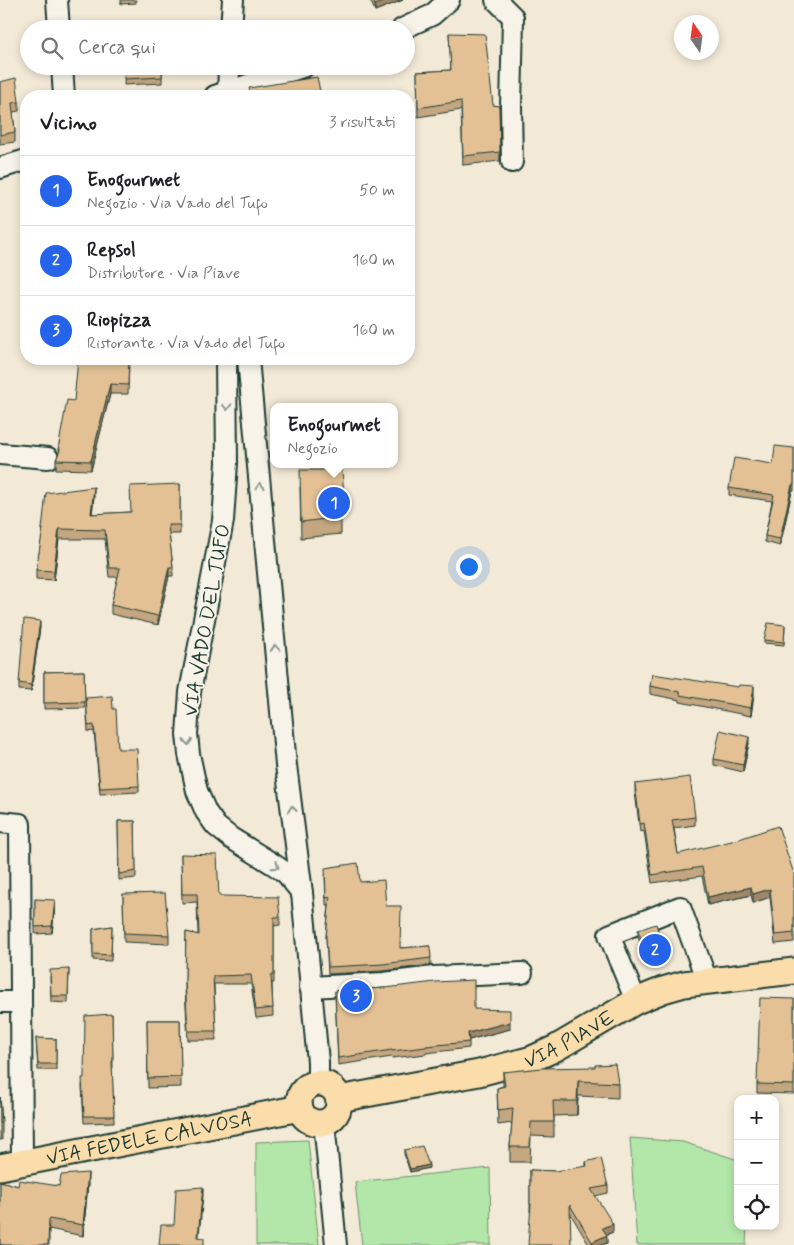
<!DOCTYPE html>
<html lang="it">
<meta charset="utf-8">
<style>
body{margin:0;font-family:Mynerve,sans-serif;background:#f2f2f2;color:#202124}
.controls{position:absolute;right:15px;bottom:15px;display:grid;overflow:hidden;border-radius:10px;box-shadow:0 2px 8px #0003}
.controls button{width:45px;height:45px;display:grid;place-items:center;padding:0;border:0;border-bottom:1px solid #e0e0e0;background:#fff;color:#202124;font:25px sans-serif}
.compass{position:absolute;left:674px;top:15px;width:45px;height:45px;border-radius:50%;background:#fff;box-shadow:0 2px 8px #0003;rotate:347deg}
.you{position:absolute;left:468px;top:566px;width:18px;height:18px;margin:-12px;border:4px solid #fff;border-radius:50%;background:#1a73e8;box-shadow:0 0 0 8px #1a73e833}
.badge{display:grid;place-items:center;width:32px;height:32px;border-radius:50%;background:#2563eb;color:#fff;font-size:16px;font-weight:700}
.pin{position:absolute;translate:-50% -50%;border:2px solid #fff;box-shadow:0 1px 5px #0006}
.popup{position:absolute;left:270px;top:403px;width:128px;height:65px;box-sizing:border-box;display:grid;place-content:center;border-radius:10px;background:#fff;filter:drop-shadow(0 1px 4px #0005);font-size:16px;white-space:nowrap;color:#757577}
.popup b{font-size:19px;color:#202124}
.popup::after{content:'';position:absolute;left:50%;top:100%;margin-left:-10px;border:10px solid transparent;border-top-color:#fff}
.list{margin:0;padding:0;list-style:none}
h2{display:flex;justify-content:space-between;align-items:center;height:65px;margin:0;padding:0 20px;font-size:21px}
h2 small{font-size:16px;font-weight:400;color:#757577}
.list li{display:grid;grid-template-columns:32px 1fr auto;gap:15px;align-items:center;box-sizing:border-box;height:70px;padding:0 20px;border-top:1px solid #e0e0e0}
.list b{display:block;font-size:19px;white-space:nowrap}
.list p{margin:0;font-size:16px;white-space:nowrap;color:#757577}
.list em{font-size:16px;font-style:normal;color:#757577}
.icon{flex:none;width:28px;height:28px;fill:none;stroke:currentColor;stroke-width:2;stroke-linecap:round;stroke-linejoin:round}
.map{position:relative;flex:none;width:794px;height:1245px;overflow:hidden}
.search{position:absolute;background:#fff;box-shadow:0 2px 8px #0003;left:20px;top:20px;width:395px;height:55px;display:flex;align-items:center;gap:12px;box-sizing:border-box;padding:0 18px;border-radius:28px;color:#757577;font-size:19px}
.panel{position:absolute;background:#fff;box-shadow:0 2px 8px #0003;left:20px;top:90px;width:395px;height:275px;border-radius:20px}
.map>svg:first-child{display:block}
</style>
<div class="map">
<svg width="794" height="1245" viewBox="0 0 794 1245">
<rect width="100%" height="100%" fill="#f3e9d7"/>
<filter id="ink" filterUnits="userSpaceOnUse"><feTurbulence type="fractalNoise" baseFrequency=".02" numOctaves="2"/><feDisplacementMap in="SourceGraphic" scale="10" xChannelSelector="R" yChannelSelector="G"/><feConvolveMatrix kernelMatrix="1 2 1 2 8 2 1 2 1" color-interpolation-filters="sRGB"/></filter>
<g filter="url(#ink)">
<!-- green -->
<g fill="#b3e7a9" stroke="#69926e">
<path d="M630 1138 683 1142 738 1160V1226H747L746 1245H637Z"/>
<path d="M308 1140 319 1245H256V1142Z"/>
<path d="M490 1168 491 1245H362L355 1182Z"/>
</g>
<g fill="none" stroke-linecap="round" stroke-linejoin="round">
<defs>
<g id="minor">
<path d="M57 0 59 29"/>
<path d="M496 0 513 17 511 107 512 162"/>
<path d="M231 29 233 0"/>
<path d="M402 29 432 15 449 0"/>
<path d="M62 66 64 96"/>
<path d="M215 96 305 66"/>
<path d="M228 96 229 66"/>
<path d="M0 168 26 160"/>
<path d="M226 359 227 463 223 521 190 692 187 734 189 754 197 791 206 812 216 826 231 838 273 864 286 873 302 893"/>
<path d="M248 359 286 765 302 893 318 1062V1084"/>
<path d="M0 454 48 458"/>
<path d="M0 822 20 824 22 1163"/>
<path d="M310 987 384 983 434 977 522 973"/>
<path d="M636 1001 609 935 680 907 707 981"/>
<path d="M0 1002H21"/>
<path d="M324 1122 336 1245"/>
</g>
<g id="major">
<circle cx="319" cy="1103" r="20"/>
<path id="s1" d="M339 1099 479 1073 532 1059 556 1048 636 1001 663 990 684 984 794 971"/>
<path id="s2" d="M0 1167 300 1108"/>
</g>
</defs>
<!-- minor casing -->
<use href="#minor" stroke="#1f3d34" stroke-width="24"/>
<!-- major casing -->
<use href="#major" stroke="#1f3d34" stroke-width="29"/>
<!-- minor -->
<use href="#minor" stroke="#f7f3e8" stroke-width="20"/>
<!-- major -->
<use href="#major" stroke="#fbddab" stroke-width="25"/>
</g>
<!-- wall -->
<g fill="#c4a680" stroke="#1f3d34">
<path d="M121 0H136V3L121 4Z"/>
<path d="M370 0H403L375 11Z"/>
<path d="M449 33 493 105 499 106 500 161 463 165 461 110 418 117 417 72 451 70Z"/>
<path d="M125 66H162V83L124 85Z"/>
<path d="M0 82 19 102V111L13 112 15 132V142L0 144Z"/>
<path d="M129 359 128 394H110L91 470 56 469V460L59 452V444L74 401Z"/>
<path d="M794 448V491H792L780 546 765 542V536L772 501 729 495V488L773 464Z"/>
<path d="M180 484V534H169L173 567V576H169L158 625 111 614V605L118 577H109L105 539H59L54 580 36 579V570L42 537V529L94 496 92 514 131 512Z"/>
<path d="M300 487 344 495V512H339L341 517V534L301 538Z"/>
<path d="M785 625 784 645 764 643V640Z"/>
<path d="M40 627 31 691 19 690V683Z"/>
<path d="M84 671 85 708 44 709V672Z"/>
<path d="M650 686 754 694 751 716 680 702V700L650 694Z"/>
<path d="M86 698 113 709 118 749 139 786V792L100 794 94 731 88 732Z"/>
<path d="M749 743 743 772 714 765V759Z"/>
<path d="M635 784 695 817V825L674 828 678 854 794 874V942L775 944 770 897 753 903 751 895 708 905 702 876 652 883 644 831 640 832 635 792Z"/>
<path d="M118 821H135L136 878 119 880Z"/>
<path d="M181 854 219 896 280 917V925L274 926V983H272L273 1016 256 1018 251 984H214L216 1040H188L185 989 186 932 198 935 197 902 182 903Z"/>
<path d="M325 875 360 882 386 906 400 948 430 946 431 965 383 971 328 974 326 937 329 905H326Z"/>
<path d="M123 894 169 935V944L124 942Z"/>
<path d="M35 899 55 906 52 933 35 934Z"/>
<path d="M112 926 111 961 93 960V929Z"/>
<path d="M638 930 665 958 647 964 638 936Z"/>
<path d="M69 969 68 1003 51 1002 50 976Z"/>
<path d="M385 988 474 1009 510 1029 469 1040V1048L426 1053V1054L392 1058V1057L338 1065 335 991Z"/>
<path d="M794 999V1094L757 1093V1084Z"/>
<path d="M112 1014 113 1068H112L114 1122 84 1123 82 1085Z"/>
<path d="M147 1020H180L181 1087 148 1088Z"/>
<path d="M36 1038 56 1039V1070H38Z"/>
<path d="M503 1072 618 1083V1098L578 1096 577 1115 554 1116V1137L531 1136 530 1162H510V1147L512 1123 498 1125 497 1088 503 1086Z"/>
<path d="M0 1097 2 1123V1140H0Z"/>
<path d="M404 1150 429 1168 410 1172 404 1154Z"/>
<path d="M586 1162 608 1186V1193L595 1196 613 1232 606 1235 607 1243 602 1245H589L570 1213 530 1212V1170L556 1171 586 1167Z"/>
<path d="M0 1181 18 1186H59L88 1184 83 1236 49 1229V1245H0Z"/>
</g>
<!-- shaded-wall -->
<g fill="#a08768" stroke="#1f3d34">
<path d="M386 0H403L375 11V5Z"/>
<path d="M110 384V394L91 470V461Z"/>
<path d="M792 485V491L780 546V539Z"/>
<path d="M94 487V496L91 523V514Z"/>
<path d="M59 529V539L54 580V571Z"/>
<path d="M169 567V576L158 625V616Z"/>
<path d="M40 621V627L31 691V685Z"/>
<path d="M754 686V694L751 716V708Z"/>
<path d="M749 737V743L743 772V765Z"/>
<path d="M751 887V895L708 905V897Z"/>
<path d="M770 889V897L753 903V894Z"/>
<path d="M55 900V906L52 933V926Z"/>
<path d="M665 951V958L647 964V957Z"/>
<path d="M510 1022V1029L468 1040V1033Z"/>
<path d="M578 1081V1096L577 1115V1101Z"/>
<path d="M429 1165V1168L410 1172V1169Z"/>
<path d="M88 1173V1184L83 1236V1225Z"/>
<path d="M203 1187V1196L198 1245V1237Z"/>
<path d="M613 1224V1232L602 1236V1228Z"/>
<path d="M607 1235V1243L602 1245H592V1242Z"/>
</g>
<!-- building -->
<g fill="#e4c195" stroke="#1f3d34">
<path d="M373 0H386L375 5Z"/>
<path d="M449 33 485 34 493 105 499 106 500 152 463 156 461 101 418 108 417 72 451 70Z"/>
<path d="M125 66H162V77L124 79Z"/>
<path d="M317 77 321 96H251L249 88Z"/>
<path d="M16 78 19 102 12 103 15 132 0 135V82Z"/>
<path d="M78 359H129L128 385 110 384 91 461 56 460 60 450 59 444 67 400 74 401Z"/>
<path d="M775 446 794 448V485H792L780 539 765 536 774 495 729 488 734 458 773 464Z"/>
<path d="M300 470H342L344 495 335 496 341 517 301 522Z"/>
<path d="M180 484V525H168L173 567H169L158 616 111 605 120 568H109L105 530 59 529 54 571 36 570 43 529H42L46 493 94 487 91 514 131 512 130 486Z"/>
<path d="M24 619 40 621 31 685 19 683Z"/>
<path d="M768 623 785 625 784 642 764 640Z"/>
<path d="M84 671 85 702 44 703V672Z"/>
<path d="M652 674 738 687 739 685 754 686 751 708 680 695V692L650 686Z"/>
<path d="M112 696 113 709H116L118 749H137L139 786 100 788 94 725 88 726 86 698Z"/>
<path d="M720 730 749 737 743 765 714 759Z"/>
<path d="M690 777 695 817 672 820 678 854 736 840 778 826 794 874V933L775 935 770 889 753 894 751 887 708 897 702 867 652 875 644 823 640 824 635 784Z"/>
<path d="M118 821H135L136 871 119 874Z"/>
<path d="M181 854 217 855 219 896 278 897 280 917H274V975H271L273 1008 256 1010 251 975 213 976 216 1031H188L185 980 186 932 199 935 197 894H182Z"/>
<path d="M358 863 360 882 384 880 386 906H401L400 948 430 946 431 958 383 964 328 967 326 937 330 897 326 898 325 868Z"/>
<path d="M165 893 169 935 124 933 123 894Z"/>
<path d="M35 899 55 900 52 926 35 927Z"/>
<path d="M656 924 665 951 647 957 638 930Z"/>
<path d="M112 926 111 955 93 954V929Z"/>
<path d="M69 969 68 996H51L50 970Z"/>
<path d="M474 980V1009L510 1010V1022L468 1033 469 1042 426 1046V1047L392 1051V1050L338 1058 335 991 385 988 435 982Z"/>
<path d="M760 998 794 999V1085L757 1084Z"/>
<path d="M112 1014 113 1061H112L114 1116H84L82 1078H84L85 1016Z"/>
<path d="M147 1020H180L181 1077 148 1078Z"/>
<path d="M36 1038 56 1039V1064H38Z"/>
<path d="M615 1064 618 1083 578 1081 577 1101H553L554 1122H531L530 1147H510L513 1108 498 1110 497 1088 505 1086 503 1072 542 1068 595 1067V1065Z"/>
<path d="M0 1097 2 1123H0Z"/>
<path d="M422 1146 429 1165 410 1169 404 1150Z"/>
<path d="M601 1158 608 1186 591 1189 613 1224 602 1228 607 1235 592 1242 570 1205 571 1245H528L531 1204H530V1170L556 1171 587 1166 586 1162Z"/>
<path d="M88 1173 83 1225 49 1219 48 1245H4L0 1244V1181L18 1186 19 1180 59 1186 61 1175Z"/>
<path d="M203 1187 198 1237 204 1238V1245H159L161 1225H174L176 1189Z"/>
</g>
<!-- one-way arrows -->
<defs><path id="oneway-chevron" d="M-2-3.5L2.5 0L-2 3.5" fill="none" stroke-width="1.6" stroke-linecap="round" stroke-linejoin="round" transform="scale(1.25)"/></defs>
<g stroke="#8b988e">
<use href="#oneway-chevron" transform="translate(227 407) rotate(89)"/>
<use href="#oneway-chevron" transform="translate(260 486) rotate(-95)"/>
<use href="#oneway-chevron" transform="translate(275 648) rotate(-95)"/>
<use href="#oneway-chevron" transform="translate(188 742) rotate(85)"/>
<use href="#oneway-chevron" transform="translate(292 809) rotate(-97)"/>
<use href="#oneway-chevron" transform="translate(276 866) rotate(35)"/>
</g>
</g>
<g text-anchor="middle" stroke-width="4" stroke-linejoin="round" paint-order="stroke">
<!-- street labels -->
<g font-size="20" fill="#1f3d34" stroke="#f7f3e8">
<text transform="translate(206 620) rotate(-80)" y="7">VIA VADO DEL TUFO</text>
<text dy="7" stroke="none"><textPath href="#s1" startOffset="239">VIA PIAVE</textPath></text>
<text dy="7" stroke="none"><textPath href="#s2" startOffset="152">VIA FEDELE CALVOSA</textPath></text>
</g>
</g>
</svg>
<div class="controls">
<button>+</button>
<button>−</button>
<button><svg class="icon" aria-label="locate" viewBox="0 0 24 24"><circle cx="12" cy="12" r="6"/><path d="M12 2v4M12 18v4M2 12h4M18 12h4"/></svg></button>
</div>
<svg class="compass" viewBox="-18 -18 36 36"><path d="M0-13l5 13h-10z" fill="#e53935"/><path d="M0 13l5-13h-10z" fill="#757577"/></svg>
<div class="you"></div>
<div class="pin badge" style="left:334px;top:503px">1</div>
<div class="popup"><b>Enogourmet</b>Negozio</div>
<div class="pin badge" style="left:655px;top:950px">2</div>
<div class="pin badge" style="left:356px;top:996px">3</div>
<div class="search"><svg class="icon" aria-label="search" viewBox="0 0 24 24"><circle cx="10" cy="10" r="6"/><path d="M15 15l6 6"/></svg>Cerca qui</div>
<section class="panel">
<h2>Vicino<small>3 risultati</small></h2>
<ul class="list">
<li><span class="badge">1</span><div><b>Enogourmet</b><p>Negozio · Via Vado del Tufo</p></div><em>50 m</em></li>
<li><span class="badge">2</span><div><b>Repsol</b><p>Distributore · Via Piave</p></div><em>160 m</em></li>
<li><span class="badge">3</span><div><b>Riopizza</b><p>Ristorante · Via Vado del Tufo</p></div><em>160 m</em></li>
</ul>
</section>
</div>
